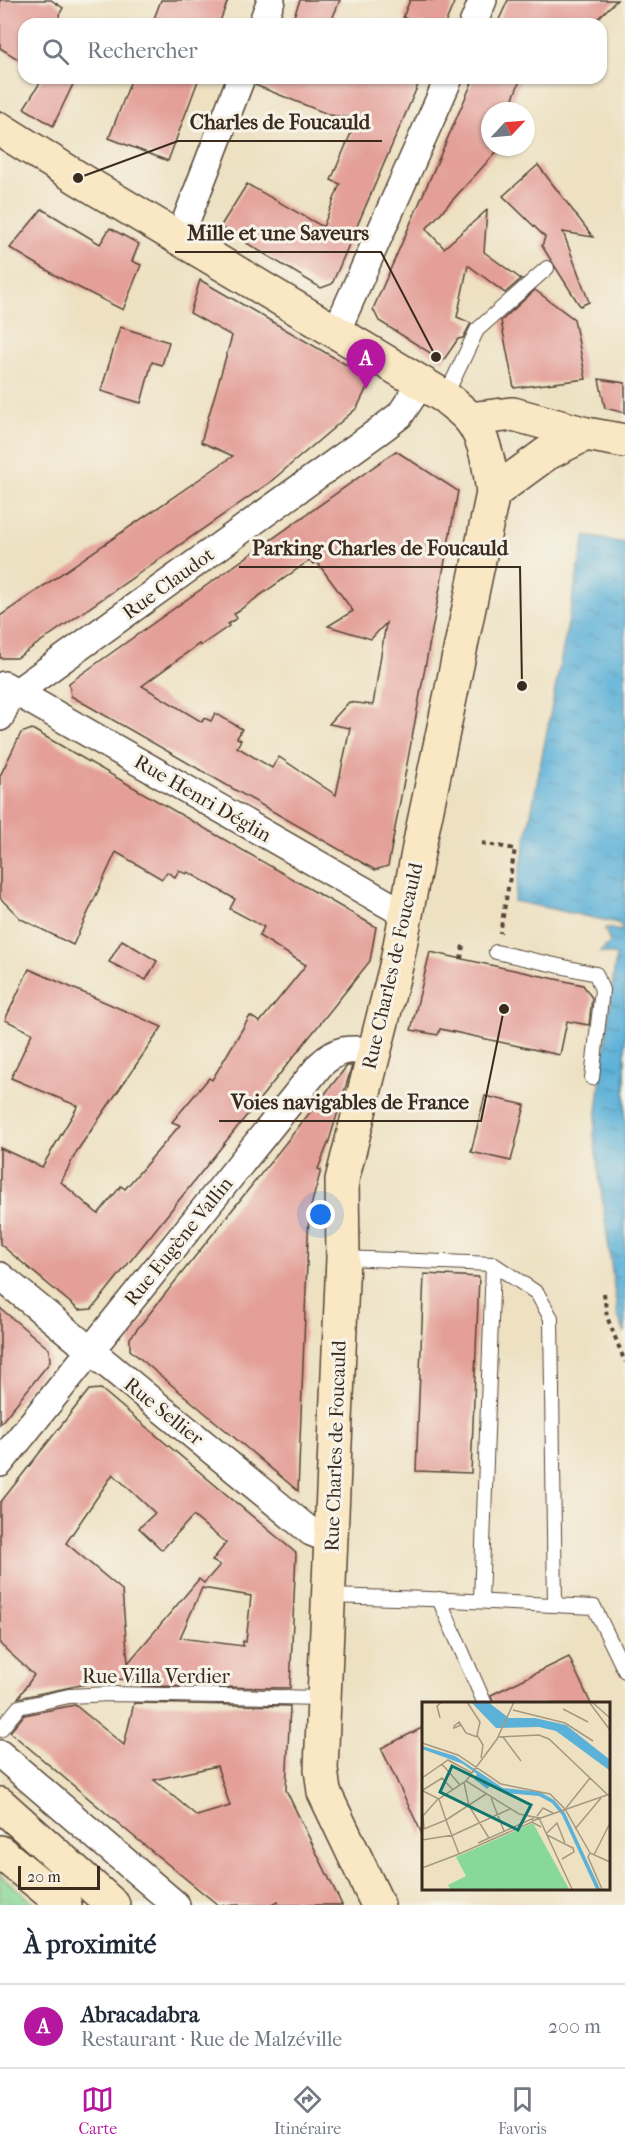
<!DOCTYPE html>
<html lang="fr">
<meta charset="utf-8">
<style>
body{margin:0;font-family:"IM FELL French Canon",serif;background:#f6f6f7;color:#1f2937}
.compass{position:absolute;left:481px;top:102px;width:54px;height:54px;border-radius:50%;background:#fff;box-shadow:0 2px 4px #0004;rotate:64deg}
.scale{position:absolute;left:18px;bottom:15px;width:82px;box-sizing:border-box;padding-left:6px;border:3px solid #3b2a1e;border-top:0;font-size:16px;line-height:21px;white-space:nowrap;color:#3b2a1e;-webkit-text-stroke:4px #f7f3e8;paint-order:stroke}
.you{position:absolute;left:321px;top:1215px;width:21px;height:21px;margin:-15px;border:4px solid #fff;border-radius:50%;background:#1a73e8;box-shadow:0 0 0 9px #1a73e833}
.badge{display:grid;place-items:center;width:39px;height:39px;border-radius:50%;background:#b5179e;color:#fff;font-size:20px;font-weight:700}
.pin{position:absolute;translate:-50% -50px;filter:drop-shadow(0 2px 3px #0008)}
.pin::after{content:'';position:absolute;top:32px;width:21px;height:18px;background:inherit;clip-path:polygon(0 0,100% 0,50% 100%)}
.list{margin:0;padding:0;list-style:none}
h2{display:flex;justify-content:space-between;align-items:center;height:78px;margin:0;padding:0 24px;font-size:26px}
h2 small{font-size:20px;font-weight:400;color:#747a83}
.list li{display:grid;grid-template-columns:39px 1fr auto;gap:18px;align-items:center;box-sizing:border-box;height:84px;padding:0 24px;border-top:2px solid #e0e1e3}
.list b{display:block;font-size:22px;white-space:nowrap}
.list p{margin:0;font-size:20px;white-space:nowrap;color:#747a83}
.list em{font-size:20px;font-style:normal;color:#747a83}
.icon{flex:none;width:33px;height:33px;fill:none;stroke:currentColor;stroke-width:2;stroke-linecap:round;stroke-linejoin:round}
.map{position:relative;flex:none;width:625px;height:1905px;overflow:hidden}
.search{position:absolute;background:#fff;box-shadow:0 2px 4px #0004;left:18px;right:18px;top:18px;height:66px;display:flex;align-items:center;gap:15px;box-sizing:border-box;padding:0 21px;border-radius:18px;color:#747a83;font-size:22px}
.sheet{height:162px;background:#fff}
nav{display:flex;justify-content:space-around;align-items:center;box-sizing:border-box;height:84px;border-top:2px solid #e0e1e3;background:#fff;font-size:16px;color:#747a83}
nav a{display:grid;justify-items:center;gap:3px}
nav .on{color:#b5179e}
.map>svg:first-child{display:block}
</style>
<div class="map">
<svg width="625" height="1905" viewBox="0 0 625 1905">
<defs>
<pattern id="park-tufts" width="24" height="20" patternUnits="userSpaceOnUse" patternTransform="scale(1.5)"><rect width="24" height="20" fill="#87d899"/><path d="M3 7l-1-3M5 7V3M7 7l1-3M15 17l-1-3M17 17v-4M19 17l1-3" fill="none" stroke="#75ba83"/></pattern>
<pattern id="water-ripples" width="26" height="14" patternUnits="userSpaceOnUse" patternTransform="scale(1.5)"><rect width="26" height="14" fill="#5cb1d8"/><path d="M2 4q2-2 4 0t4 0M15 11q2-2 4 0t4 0" fill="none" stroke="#4d90af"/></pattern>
</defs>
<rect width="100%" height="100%" fill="#f7f3e8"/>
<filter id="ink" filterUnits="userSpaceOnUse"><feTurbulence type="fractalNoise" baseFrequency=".0167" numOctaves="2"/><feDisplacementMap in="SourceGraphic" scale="12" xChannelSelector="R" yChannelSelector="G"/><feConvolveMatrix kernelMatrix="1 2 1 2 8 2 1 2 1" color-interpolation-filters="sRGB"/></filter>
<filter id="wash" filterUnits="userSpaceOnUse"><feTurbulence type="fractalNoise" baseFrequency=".008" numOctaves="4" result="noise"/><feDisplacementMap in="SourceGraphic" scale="24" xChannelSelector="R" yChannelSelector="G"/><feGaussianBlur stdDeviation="1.35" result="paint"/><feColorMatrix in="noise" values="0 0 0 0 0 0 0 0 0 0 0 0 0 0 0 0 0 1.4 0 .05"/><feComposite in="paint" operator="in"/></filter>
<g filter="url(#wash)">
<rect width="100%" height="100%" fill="#ede1c2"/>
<!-- park -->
<path fill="url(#park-tufts)" stroke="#61815c" stroke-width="1.5" d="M0 1875 36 1905H0Z"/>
<!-- water -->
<path fill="url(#water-ripples)" stroke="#4c6e7b" stroke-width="1.5" d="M585 536 625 543V1333L618 1316 594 1136 616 955 600 952 610 943 605 928 621 931 622 927 618 923 514 901Z"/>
<g id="blocks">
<!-- building -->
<g fill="#e39f98" fill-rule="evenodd">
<path d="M0 0H51L63 8 59 15 60 24H24V63L0 48Z"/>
<path d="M161 0H228L219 24H152Z"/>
<path d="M300 0H340L330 24H291Z"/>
<path d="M410 0H455L445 24H404L407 19 403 17Z"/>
<path d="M508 0H617L592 24H497Z"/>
<path d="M43 78H76L53 126 24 108Z"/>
<path d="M132 78H199L168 161 109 138Z"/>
<path d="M256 78H421L332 284 321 288 220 227 247 184 323 227 340 184 331 180 357 119 330 115 255 85Z"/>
<path d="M474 78H521L508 111H490V147H501L426 229 444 248 487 210 484 252 521 279 505 293 468 265 457 317 471 323 463 338 458 339 443 361 379 321 373 309Z"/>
<path d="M538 165 593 237 563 232 589 302 580 306 542 246 545 237 503 196Z"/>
<path d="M42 209 100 244 110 228 139 244 132 261 141 265 123 310 60 278 10 248Z"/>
<path d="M200 280 371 379 357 408 269 483 17 658H0V616L233 456 201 442 232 336 190 313Z"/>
<path d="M535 290 574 319 586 379 514 388 501 321Z"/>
<path d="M120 327 169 342 162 365 152 362 141 403 101 391Z"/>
<path d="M599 379 625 383V413L605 408Z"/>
<path d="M396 451 458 491 388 866 375 870 71 696 69 683ZM310 560 313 564 317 562 353 611 328 626 371 639 386 623 373 705 349 702 329 724 350 728 336 795 279 757 272 768 237 747 241 740 237 738 242 729 215 713 211 721 204 718 202 722 142 686 199 644 200 646 229 626 228 624 237 618 234 614Z"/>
<path d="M32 729 376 927 370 961 92 1309 79 1310 0 1244V1148L42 1167 78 1106 11 1078 32 1033 5 1020 29 969 162 1027 77 1151 61 1182 98 1214 121 1186 125 1189 180 1125 172 1122 209 1078 212 1080 250 1016 260 1022 306 965 259 936 264 927 230 909 235 899 188 872 186 874 179 870 175 877 167 872 162 879 116 852 73 945 21 919 0 898V776L21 733Z"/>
<path d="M122 940 157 961 146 980 109 962Z"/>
<path d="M430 952 583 985 592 998 589 1025 567 1021 560 1055 440 1029 438 1035 411 1030Z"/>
<path d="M347 1066H352L329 1141 318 1169 321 1170 309 1213 298 1491 130 1350V1338Z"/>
<path d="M485 1096 525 1105 511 1161 471 1152Z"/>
<path d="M424 1274 479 1277 471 1473 416 1471Z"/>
<path d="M0 1308 49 1349 50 1362 0 1424Z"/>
<path d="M101 1389 296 1553 290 1688 142 1686 144 1680 110 1679 18 1698 34 1675 0 1644V1503L89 1390ZM113 1474 155 1513 139 1528 162 1550 193 1516 226 1543 212 1561 220 1565 204 1583 199 1579 128 1663 122 1590 66 1543ZM202 1588 251 1596 246 1642 243 1641V1646L180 1638Z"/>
<path d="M569 1657 591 1704H494L491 1695Z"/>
<path d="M134 1703 290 1706 286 1790 342 1905H279L278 1902 271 1905H218L132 1835 10 1732 24 1715 75 1705 124 1745ZM217 1766 230 1806 197 1816 154 1780Z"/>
<path d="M424 1727V1838L381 1748Z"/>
</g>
</g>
</g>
<g filter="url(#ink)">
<use href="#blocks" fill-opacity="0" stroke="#564537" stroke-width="1.5"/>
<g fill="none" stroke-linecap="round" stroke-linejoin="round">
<defs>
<g id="service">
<path d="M445 397 477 330 547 268"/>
<path d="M496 952 596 974 602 990 592 1078"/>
<path d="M343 1258 493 1264 537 1293 551 1318 555 1605"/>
<path d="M328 1596 429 1599 594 1607 625 1671"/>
<path d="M439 1599 485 1704"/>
<path d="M481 1601 493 1264"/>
<path d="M0 1730 19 1707 69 1696 110 1694 323 1698"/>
</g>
<g id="minor">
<path d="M262 24 271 0"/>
<path d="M473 24 483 0"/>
<path d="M179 239 241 78"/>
<path d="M336 332 449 78"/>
<path d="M4 685 405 914"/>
<path d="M0 717 9 698 17 692 383 428 400 415 422 382"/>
<path d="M0 1276 311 1532 331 1540"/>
<path d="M0 1463 320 1065C339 1047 350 1049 374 1051"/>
<path d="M0 1754 176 1905"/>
</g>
<g id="secondary">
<path d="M0 129 78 178 445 397C453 404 463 411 470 419 486 439 490 469 493 493L422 832 396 966 342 1180 343 1258 321 1769 324 1792 378 1905"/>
<path d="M470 419 513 414 586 434 625 441"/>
<path d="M493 493 546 454 586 434"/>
<path d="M0 1804 113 1905"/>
<path d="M0 1852 65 1905"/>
</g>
</defs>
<!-- service casing -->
<use href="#service" stroke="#564537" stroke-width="16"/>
<!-- minor casing -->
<use href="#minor" stroke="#564537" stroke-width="30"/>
<!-- secondary casing -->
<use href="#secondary" stroke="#564537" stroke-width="36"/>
<!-- path -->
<g stroke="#564537" stroke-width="4" stroke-dasharray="4.5 4.5" stroke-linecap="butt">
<path d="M482 843 515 849 500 933"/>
<path d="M461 959 463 945"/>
<path d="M604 1293 607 1317 625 1362"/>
</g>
<!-- service -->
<use href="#service" stroke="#fff" stroke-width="14"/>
<!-- minor -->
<use href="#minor" stroke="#fff" stroke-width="27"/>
<!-- secondary -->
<use href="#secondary" stroke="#fae7c3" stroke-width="33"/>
</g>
</g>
<g text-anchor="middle" stroke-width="6" stroke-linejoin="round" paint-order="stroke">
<!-- street labels -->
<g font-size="20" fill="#3b2a1e" stroke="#f7f3e8">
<text transform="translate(168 583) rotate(-36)" y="7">Rue Claudot</text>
<text transform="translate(203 798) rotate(30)" y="7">Rue Henri Déglin</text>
<text transform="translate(392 966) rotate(-77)" y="7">Rue Charles de Foucauld</text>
<text transform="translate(178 1241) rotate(-51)" y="7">Rue Eugène Vallin</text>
<text transform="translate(164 1411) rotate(39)" y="7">Rue Sellier</text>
<text transform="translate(335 1446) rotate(-88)" y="7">Rue Charles de Foucauld</text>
<text x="156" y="1683">Rue Villa Verdier</text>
</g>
</g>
<!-- overview -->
<g transform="translate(422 1702)">
<rect width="188" height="188" fill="#ede1c2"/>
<path d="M111 121 147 187H28L26 183 44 174 34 155Z" fill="#87d899"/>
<path d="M49 0H66L87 16H113L144 23 187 57V68L134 29 117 25 74 26ZM0 44 33 54 81 86 118 90 132 98 143 111 178 187H174L140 113 130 101 117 94 84 91 68 84 65 87 52 77 55 72 41 62 0 47Z" fill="#5cb1d8"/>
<path fill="none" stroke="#a69880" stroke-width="1.5" d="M45 0 58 20 55 33 61 43 59 56M167 0 188 28M170 0 188 16M141 7 166 20M91 8 143 21 171 39M18 16 15 4 20 0M37 20 39 23 32 26V24ZM39 23 44 31 55 35M76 35 117 33 127 37 188 95M81 35 99 59M0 41 36 53 79 82 128 92 143 107 168 151 188 160M20 62 38 83M0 76 26 58 50 71M44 79 97 112 117 116 150 187M42 80 47 104 67 136M1 88 20 76 31 88M1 89 17 97 24 118 64 92M69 96 82 129M144 106 168 76M1 114 2 127 24 118 37 152 110 120 119 125M115 114 121 106 131 111M0 115 15 98 44 79 75 37 92 0M110 119 188 92M153 127 179 96M125 131 135 121 143 141M125 133 151 146 152 150 140 157M0 138 31 133 88 107M56 141 112 116M168 151 166 155 180 187M172 153 187 123M0 166 37 152"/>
<path fill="#0f766e" fill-opacity="0.15" stroke="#0f766e" stroke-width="3" d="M30 64 109 103 96 128 18 90Z"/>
<rect width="188" height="188" fill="none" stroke="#3b2a1e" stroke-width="3"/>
</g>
<!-- callouts -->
<path fill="none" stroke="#3b2a1e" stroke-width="2" d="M78 178L178 141H382M436 357L381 252H175M522 686L520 567H239M504 1009L481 1121H219"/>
<g fill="#3b2a1e" stroke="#f7f3e8" stroke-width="2">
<circle cx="78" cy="178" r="6"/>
<circle cx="436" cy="357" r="6"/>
<circle cx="522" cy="686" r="6"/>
<circle cx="504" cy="1009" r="6"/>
</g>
<g font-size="21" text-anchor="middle" font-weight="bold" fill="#3b2a1e" stroke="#f7f3e8" stroke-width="6" stroke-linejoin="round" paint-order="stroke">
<text x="280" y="129">Charles de Foucauld</text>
<text x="278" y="240">Mille et une Saveurs</text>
<text x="380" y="555">Parking Charles de Foucauld</text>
<text x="350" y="1109">Voies navigables de France</text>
</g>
</svg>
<svg class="compass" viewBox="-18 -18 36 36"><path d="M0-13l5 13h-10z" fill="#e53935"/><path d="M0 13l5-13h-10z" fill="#747a83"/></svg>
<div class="scale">20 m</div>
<div class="you"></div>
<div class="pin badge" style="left:366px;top:389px">A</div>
<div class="search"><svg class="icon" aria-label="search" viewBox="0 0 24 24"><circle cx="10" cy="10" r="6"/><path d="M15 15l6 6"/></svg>Rechercher</div>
</div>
<section class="sheet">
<h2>À proximité<small></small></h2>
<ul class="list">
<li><span class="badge">A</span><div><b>Abracadabra</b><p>Restaurant · Rue de Malzéville</p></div><em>200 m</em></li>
</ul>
</section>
<nav>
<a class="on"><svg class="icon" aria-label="map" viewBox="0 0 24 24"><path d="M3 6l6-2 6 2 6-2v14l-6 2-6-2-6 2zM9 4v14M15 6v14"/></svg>Carte</a>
<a><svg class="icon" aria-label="directions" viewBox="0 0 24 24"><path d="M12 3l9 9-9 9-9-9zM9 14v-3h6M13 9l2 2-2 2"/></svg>Itinéraire</a>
<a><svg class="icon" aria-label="saved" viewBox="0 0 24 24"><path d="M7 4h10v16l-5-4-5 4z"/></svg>Favoris</a>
</nav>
